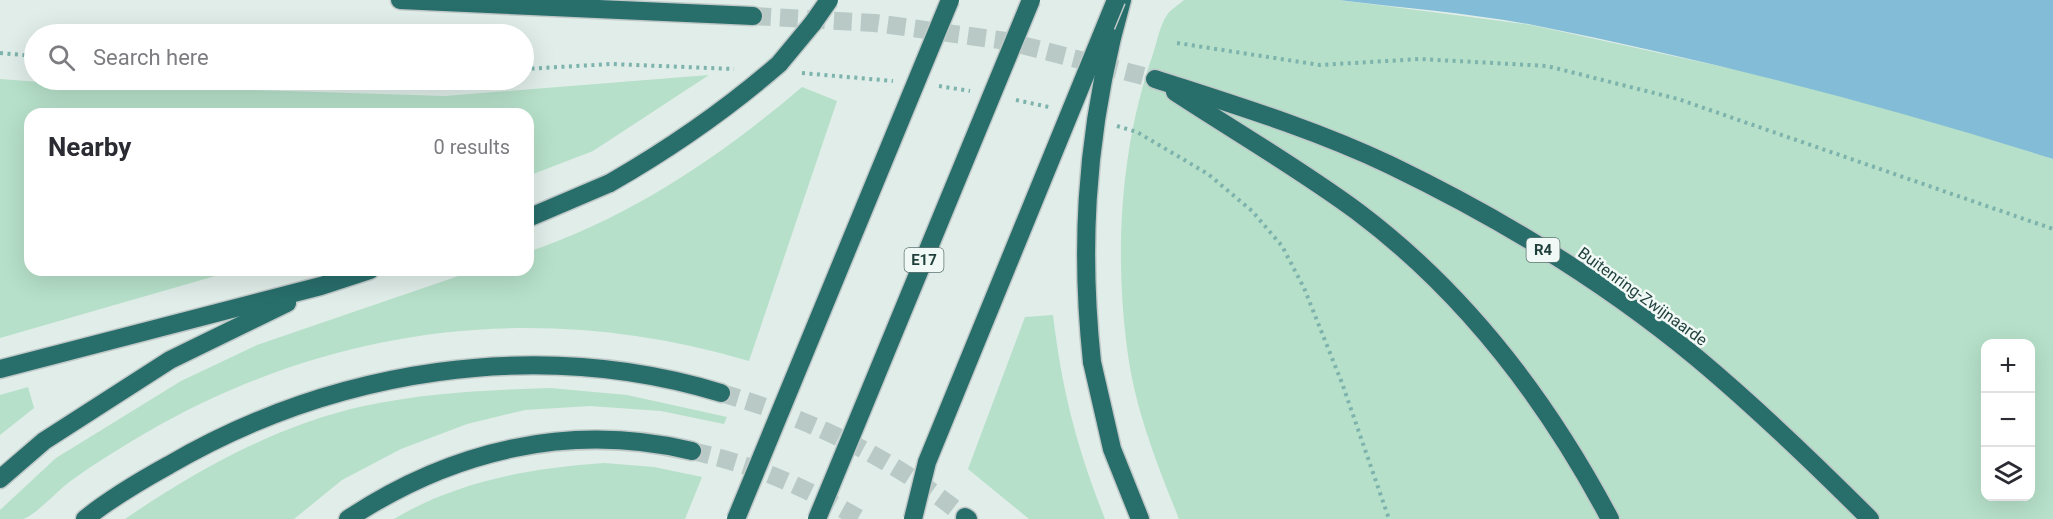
<!DOCTYPE html>
<meta charset="utf-8">
<style>
body{margin:0;font-family:Roboto,sans-serif;background:#f2f2f3;color:#2b2b33}
.controls{position:absolute;right:18px;bottom:18px;display:grid;overflow:hidden;border-radius:12px;box-shadow:0 6px 24px #0002}
.controls button{width:54px;height:54px;display:grid;place-items:center;padding:0;border:0;border-bottom:2px solid #e1e1e2;background:#fff;color:#2b2b33;font:30px sans-serif}
.list{margin:0;padding:0;list-style:none}
h2{display:flex;justify-content:space-between;align-items:center;height:78px;margin:0;padding:0 24px;font-size:26px}
h2 small{font-size:20px;font-weight:400;color:#7c7c81}
.icon{flex:none;width:33px;height:33px;fill:none;stroke:currentColor;stroke-width:2;stroke-linecap:round;stroke-linejoin:round}
.map{position:relative;flex:none;width:2053px;height:519px;overflow:hidden}
.search{position:absolute;background:#fff;box-shadow:0 6px 24px #0002;left:24px;top:24px;width:510px;height:66px;display:flex;align-items:center;gap:15px;box-sizing:border-box;padding:0 21px;border-radius:33px;color:#7c7c81;font-size:22px}
.panel{position:absolute;background:#fff;box-shadow:0 6px 24px #0002;left:24px;top:108px;width:510px;height:168px;border-radius:18px}
.map>svg:first-child{display:block}
</style>
<div class="map">
<svg width="2053" height="519" viewBox="0 0 2053 519">
<rect width="100%" height="100%" fill="#e0ede9"/>
<!-- green -->
<g fill="#b6e0c9" fill-rule="evenodd">
<path d="M1184 0H1339L1531 25 1751 73 1941 123 2053 159V519H1179C1158 466 1136 412 1128 355 1114 256 1120 148 1153 54 1157 42 1160 25 1167 15 1171 9 1179 5 1184 0ZM1986 344H2030V496H1986Z"/>
<path d="M709 75 593 151 528 176V114H30V270H236L0 338V79L66 84 445 96Z"/>
<path d="M802 87 837 101 749 361C542 300 336 324 149 431 123 446 97 462 72 480 60 488 35 516 23 519 16 519 7 519 0 519V510L56 458 181 381 257 345 476 270H528V252C631 217 720 157 802 87Z"/>
<path d="M1053 315C1062 391 1077 448 1105 519H1029L968 469 1025 317Z"/>
<path d="M28 387 34 408 0 435V395Z"/>
<path d="M550 388 627 395 727 417 724 424 661 411 590 406 525 410 467 424 401 449 342 480 294 519H125C197 470 277 425 364 406 425 393 487 390 550 388Z"/>
<path d="M604 463 654 467 702 477 685 519H394C458 481 531 468 604 463Z"/>
</g>
<!-- water -->
<path fill="#82bcd7" d="M1339 0H2053V159C1882 105 1709 60 1533 25 1469 13 1403 8 1339 0Z"/>
<g fill="none" stroke-linecap="round" stroke-linejoin="round">
<!-- highway-tunnel -->
<g stroke="#b9cac6" stroke-width="18" stroke-dasharray="18 9" stroke-linecap="butt">
<path d="M753 16 875 23 1006 41 1155 79"/>
<path d="M721 393C808 418 894 458 965 517"/>
<path d="M692 451C755 465 805 487 860 519"/>
</g>
<defs>
<g id="highway">
<path d="M400 0 753 16"/>
<path d="M1112 38 1122 0"/>
<path d="M779 64 813 23"/>
<path d="M1155 79C1235 105 1314 129 1390 165 1498 217 1604 281 1697 358 1758 409 1814 463 1870 519"/>
<path d="M1175 92C1236 132 1300 169 1358 212 1467 294 1547 400 1610 519"/>
<path d="M528 218 610 183"/>
<path d="M1092 362 1112 449 1140 519"/>
<path d="M0 369 321 286 370 270"/>
<path d="M0 479 44 441 170 360 287 303"/>
<path d="M965 517 968 519"/>
<path d="M85 519C111 498 140 481 169 465 334 369 537 337 721 393"/>
<path d="M348 519C452 450 570 422 692 451"/>
</g>
</defs>
<!-- highway casing -->
<use href="#highway" stroke="#c0c9c8" stroke-width="21"/>
<!-- path -->
<g stroke="#7db3ac" stroke-width="4" stroke-dasharray="3 4.5" stroke-linecap="butt">
<path d="M1177 43 1320 65 1420 59 1547 66 1678 99 2053 229"/>
<path d="M0 53 34 56"/>
<path d="M524 69 611 64 734 69"/>
<path d="M802 73 893 81"/>
<path d="M939 86 970 91"/>
<path d="M1016 100 1049 107"/>
<path d="M1117 126 1137 132 1208 174 1252 211 1282 246 1304 288 1342 383 1389 519"/>
</g>
<!-- highway -->
<use href="#highway" stroke="#286e6b" stroke-width="18"/>
<defs>
<g id="highway-bridge">
<path d="M813 23 829 0"/>
<path d="M610 183C671 148 726 110 779 64"/>
<path d="M1092 362C1080 250 1086 147 1112 38"/>
<path d="M736 519 950 0"/>
<path d="M817 519 1031 0"/>
<path d="M913 519 927 462 1116 0"/>
</g>
</defs>
<!-- highway-bridge casing -->
<use href="#highway-bridge" stroke="#c0c9c8" stroke-width="21" stroke-linecap="butt"/>
<!-- highway-bridge -->
<use href="#highway-bridge" stroke="#286e6b" stroke-width="18"/>
</g>
<g text-anchor="middle" stroke-width="5" stroke-linejoin="round" paint-order="stroke">
<!-- shield labels -->
<g fill="#f1f9f6" stroke="#5e7773" stroke-width="1.5">
<rect x="1526.5" y="238" width="33" height="24" rx="4.5"/>
<rect x="904.5" y="248" width="39" height="24" rx="4.5"/>
</g>
<g font-size="15" font-weight="bold" fill="#1f3f3b">
<text x="1543" y="255">R4</text>
<text x="924" y="265">E17</text>
</g>
<!-- street labels -->
<g font-size="16" fill="#1f3f3b" stroke="#f1f9f6">
<text transform="translate(1643 296) rotate(36)" y="6">Buitenring-Zwijnaarde</text>
</g>
</g>
</svg>
<div class="controls">
<button>+</button>
<button>−</button>
<button><svg class="icon" aria-label="layers" viewBox="0 0 24 24"><path d="M12 4l9 5-9 5-9-5zM3 14l9 5 9-5"/></svg></button>
</div>
<div class="search"><svg class="icon" aria-label="search" viewBox="0 0 24 24"><circle cx="10" cy="10" r="6"/><path d="M15 15l6 6"/></svg>Search here</div>
<section class="panel">
<h2>Nearby<small>0 results</small></h2>
<ul class="list">
</ul>
</section>
</div>
